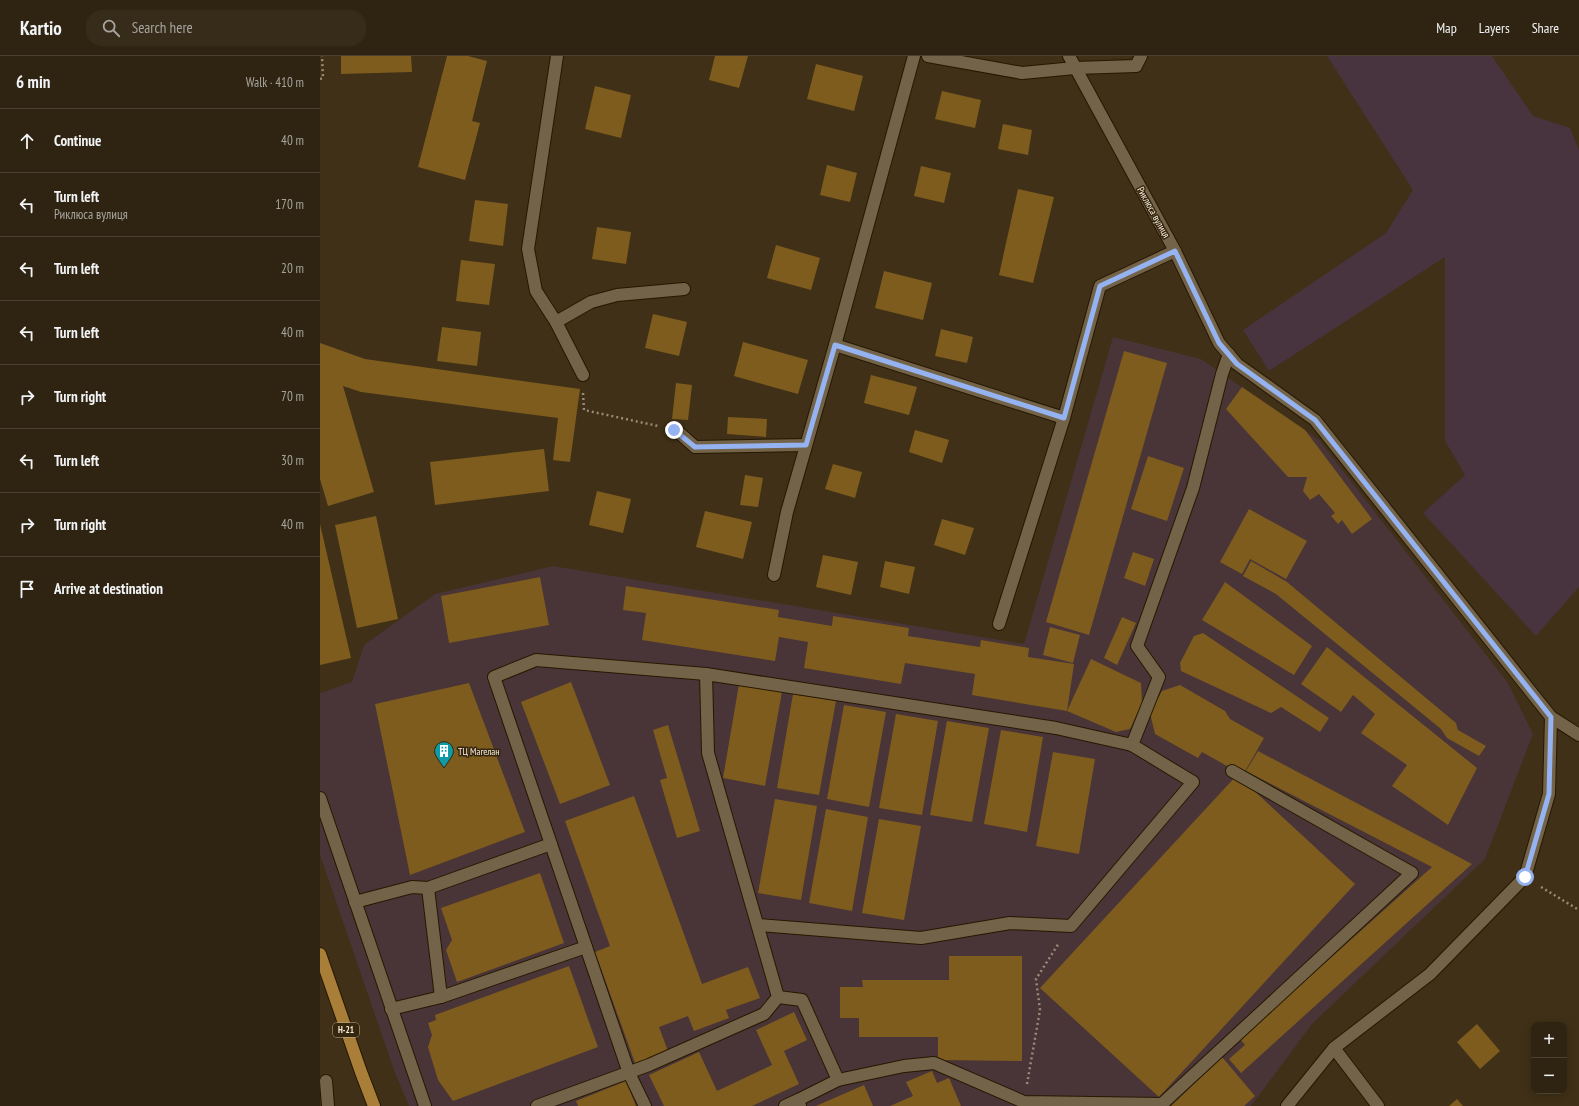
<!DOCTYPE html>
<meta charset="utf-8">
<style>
body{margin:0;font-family:"PT Sans Narrow",sans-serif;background:#372c1a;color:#f1f3f6}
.controls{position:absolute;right:12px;bottom:12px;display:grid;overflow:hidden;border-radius:8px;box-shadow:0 2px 10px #0003}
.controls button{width:36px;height:36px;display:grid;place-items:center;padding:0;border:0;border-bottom:1px solid #4a4131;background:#2f2411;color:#f1f3f6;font:20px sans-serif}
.stop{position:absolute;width:12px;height:12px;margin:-9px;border:3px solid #95b2f1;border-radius:50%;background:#fff}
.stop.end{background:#95b2f1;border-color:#fff;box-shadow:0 1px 4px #0008}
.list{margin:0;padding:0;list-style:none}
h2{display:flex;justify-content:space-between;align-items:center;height:52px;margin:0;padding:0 16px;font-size:17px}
h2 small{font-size:13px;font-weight:400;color:#a7a49f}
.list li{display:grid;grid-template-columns:26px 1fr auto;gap:12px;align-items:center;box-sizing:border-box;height:64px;padding:0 16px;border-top:1px solid #4a4131}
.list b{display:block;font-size:15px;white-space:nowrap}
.list p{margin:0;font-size:13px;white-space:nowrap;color:#a7a49f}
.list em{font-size:13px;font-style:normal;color:#a7a49f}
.icon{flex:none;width:22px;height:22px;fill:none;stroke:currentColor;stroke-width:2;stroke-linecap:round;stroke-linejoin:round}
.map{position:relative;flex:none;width:1259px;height:1050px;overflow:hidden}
header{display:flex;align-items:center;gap:24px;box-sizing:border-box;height:56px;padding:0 20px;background:#2f2411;border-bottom:1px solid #4a4131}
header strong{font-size:19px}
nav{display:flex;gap:22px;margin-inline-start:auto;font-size:14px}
.search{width:280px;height:36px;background:#372c1a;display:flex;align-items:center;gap:10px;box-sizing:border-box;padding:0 14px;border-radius:16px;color:#a7a49f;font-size:15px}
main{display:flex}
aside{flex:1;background:#2f2411}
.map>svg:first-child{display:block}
</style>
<header>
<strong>Kartio</strong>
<div class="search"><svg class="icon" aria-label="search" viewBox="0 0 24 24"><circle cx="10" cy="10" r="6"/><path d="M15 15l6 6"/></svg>Search here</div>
<nav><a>Map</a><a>Layers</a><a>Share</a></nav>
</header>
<main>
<aside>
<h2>6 min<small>Walk · 410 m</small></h2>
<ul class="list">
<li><svg class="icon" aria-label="ahead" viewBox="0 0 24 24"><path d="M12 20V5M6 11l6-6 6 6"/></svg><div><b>Continue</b></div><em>40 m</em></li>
<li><svg class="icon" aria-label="left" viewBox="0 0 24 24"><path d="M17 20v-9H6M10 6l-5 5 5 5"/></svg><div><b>Turn left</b><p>Риклюса вулиця</p></div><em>170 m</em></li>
<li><svg class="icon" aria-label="left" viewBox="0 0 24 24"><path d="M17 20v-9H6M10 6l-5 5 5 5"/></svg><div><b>Turn left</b></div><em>20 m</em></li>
<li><svg class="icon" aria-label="left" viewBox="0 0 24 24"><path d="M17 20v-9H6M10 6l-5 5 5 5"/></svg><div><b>Turn left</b></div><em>40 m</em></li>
<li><svg class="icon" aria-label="right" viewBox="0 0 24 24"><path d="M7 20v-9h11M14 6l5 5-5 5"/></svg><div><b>Turn right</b></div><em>70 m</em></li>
<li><svg class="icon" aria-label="left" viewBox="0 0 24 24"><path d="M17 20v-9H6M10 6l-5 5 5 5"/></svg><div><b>Turn left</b></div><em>30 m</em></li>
<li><svg class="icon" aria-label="right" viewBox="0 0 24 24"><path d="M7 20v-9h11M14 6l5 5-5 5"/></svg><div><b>Turn right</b></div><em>40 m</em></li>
<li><svg class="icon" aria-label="arrive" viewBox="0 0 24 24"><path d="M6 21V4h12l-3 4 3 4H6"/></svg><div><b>Arrive at destination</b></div></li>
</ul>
</aside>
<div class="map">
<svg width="1259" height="1050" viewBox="0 0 1259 1050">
<rect width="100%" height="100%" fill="#3f3017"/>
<!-- commercial -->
<path fill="#493437" d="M793 281 881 303 999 384 1188 627 1213 678 1165 803 992 968 931 1050H89L75 1017 0 799V637L32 626 44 589 115 538 233 510 704 588Z"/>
<!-- industrial -->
<path fill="#47343e" d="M1007 0H1172L1213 60 1250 72 1259 94V531L1216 580 1103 457 1145 419 1125 385V201L949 315 923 274 1066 177 1093 134Z"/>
<!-- building -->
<g fill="#7e5c1d">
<path d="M21 0H91L92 16 21 18Z"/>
<path d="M127 0H148L167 5 152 65 160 67 145 124 98 111Z"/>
<path d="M395 0H428L419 32 389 24Z"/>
<path d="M496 8 543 20 534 55 487 43Z"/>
<path d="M275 30 311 39 301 82 265 73Z"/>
<path d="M622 35 661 44 655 72 615 63Z"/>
<path d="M683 68 712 74 708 99 678 93Z"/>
<path d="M507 109 537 117 530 146 500 139Z"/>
<path d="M601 110 631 117 624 147 594 140Z"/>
<path d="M698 133 734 141 713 227 679 219Z"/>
<path d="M155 144 188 148 183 190 149 185Z"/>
<path d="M277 171 311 176 306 208 272 203Z"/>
<path d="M456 189 500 202 491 234 447 222Z"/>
<path d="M141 204 175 208 169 249 136 245Z"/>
<path d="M564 215 612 227 603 264 555 252Z"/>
<path d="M333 258 367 266 359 300 325 292Z"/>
<path d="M122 271 161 276 157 310 117 305Z"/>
<path d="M621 273 653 281 647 307 615 300Z"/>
<path d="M423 286 488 304 478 338 414 320Z"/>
<path d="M0 287 45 303 260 333 250 406 233 404 238 362 41 336 23 330 54 436 8 450 0 423Z"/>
<path d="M804 295 847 307 769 579 726 566Z"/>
<path d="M551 319 597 331 589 359 544 347Z"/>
<path d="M356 327 372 329 368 364 352 363Z"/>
<path d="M922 331 985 374 1052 463 1032 478 1022 464 1018 468 1011 460 1015 457 999 438 990 444 983 435 987 421H968L906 353Z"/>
<path d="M408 361 447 363 446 381 407 378Z"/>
<path d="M595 374 629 384 622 407 589 396Z"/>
<path d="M224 393 229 435 115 449 110 406Z"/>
<path d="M828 400 864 412 847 465 811 453Z"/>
<path d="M513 408 542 416 535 442 505 433Z"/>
<path d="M425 419 443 422 438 451 420 449Z"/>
<path d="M277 435 311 443 303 477 269 469Z"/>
<path d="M929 453 987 485 966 523 930 503 922 518 900 506Z"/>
<path d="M385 455 432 466 423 503 376 491Z"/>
<path d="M56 460 78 563 37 572 15 469Z"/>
<path d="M622 463 654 472 645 499 614 489Z"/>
<path d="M0 468 31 602 0 609Z"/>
<path d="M813 496 834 503 825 530 804 522Z"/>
<path d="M503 499 538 506 531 539 496 531Z"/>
<path d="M565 505 595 511 589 538 560 531Z"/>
<path d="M931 505 967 526 1136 667 1138 674 1166 690 1159 700 1127 682 1121 673 956 538 923 520Z"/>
<path d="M220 521 229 569 129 587 121 540Z"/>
<path d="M905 526 992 590 974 619 882 564Z"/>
<path d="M306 530 459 554 458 561 512 570 513 560 589 572 588 580 660 591 661 584 709 592 708 601 754 608 747 655 771 603 821 627 822 647 810 673 796 676 747 655 652 639 655 618 585 607 581 628 484 612 488 586 459 581 455 605 322 584 326 557 303 554Z"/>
<path d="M802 561 816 567 797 609 784 602Z"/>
<path d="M730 571 760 579 753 607 723 599Z"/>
<path d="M883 577 1009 662 1000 676 961 651 951 657 861 615 860 607 874 580Z"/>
<path d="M1007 591 1157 712 1128 769 1072 730 1087 709 1041 677 1055 658 1033 639 1021 656 981 628Z"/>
<path d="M251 626 290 729 240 748 201 646Z"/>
<path d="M149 627 205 776 90 819 55 648Z"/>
<path d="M419 628 462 636 445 730 403 722Z"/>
<path d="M860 629 905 655 910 663 944 682 923 719 882 696 878 702 835 678 830 657 842 635Z"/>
<path d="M473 638 516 645 499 739 457 732Z"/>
<path d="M524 649 566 656 549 751 507 743Z"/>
<path d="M576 658 618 665 602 759 559 752Z"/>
<path d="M627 665 669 672 652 766 610 759Z"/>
<path d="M348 669 380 775 357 782 340 724 347 722 333 674Z"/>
<path d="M681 674 723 681 707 776 664 768Z"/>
<path d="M938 695 1152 808 921 1017 909 1003 925 989 920 983 1112 811 926 715Z"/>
<path d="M733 696 775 703 759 798 716 790Z"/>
<path d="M917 719 1035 828 839 1041 720 932Z"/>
<path d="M314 740 382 928 428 911 440 942 406 954 409 962 374 975 368 960 339 971 348 995 315 1007 275 896 290 890 245 765Z"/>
<path d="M455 743 497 750 481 844 438 837Z"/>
<path d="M506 753 548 761 532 855 489 847Z"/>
<path d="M559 763 601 770 584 864 542 857Z"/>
<path d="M220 817 244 887 137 926 126 894 132 884 121 852Z"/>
<path d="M629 900H702V1005L618 1004V981H539V962H520V931H543L542 924H629Z"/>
<path d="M249 910 278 991 133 1045 118 1024 108 991 112 979 108 967 116 964 115 959Z"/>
<path d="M474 956 487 984 464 995 479 1028 432 1050H344L329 1019 379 996 397 1035 452 1009 436 974Z"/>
<path d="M1157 968 1180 995 1160 1013 1137 986Z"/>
<path d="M902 1001 935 1040 924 1050H851Z"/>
<path d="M612 1015 617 1027 629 1022 641 1050H570L593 1040 586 1026Z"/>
<path d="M306 1025 316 1050H258L256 1045Z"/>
<path d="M544 1029 553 1050H496Z"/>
<path d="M1137 1043 1143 1050H1129Z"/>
</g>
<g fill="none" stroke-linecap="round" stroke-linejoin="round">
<defs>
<g id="service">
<path d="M237 0 208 193 216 235 236 266 263 319"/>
<path d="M608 0 702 17 755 12 816 10 821 0"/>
<path d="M236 266 271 246 297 239 364 233"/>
<path d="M515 289 744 362"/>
<path d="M355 373 375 391 486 389"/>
<path d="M454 519 467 456 515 289 594 0"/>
<path d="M679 568 744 362 780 230 855 195"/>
<path d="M0 742 105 1050"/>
<path d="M231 788 108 832 121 941 266 891"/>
<path d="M35 846 92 831 108 832"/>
<path d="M438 869 601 882 690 867 751 870 873 726 812 689"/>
<path d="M458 941 482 944 518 1024 478 1044"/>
<path d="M71 953 121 941"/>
<path d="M1014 992 1058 1050"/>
<path d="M518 1024 584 1010 614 1007 704 1046 842 1048 1092 817 912 715"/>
<path d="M6 1025 8 1050"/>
<path d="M217 1050 329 1009 444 958 458 941 388 697 386 618 736 672 812 689 839 621 817 590 873 432 902 318 909 298"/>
<path d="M325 1050 309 1017 174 621 216 604 386 618"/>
<path d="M465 1050 478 1044 480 1050"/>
</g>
<g id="minor">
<path d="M749 0 855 195 899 287 917 308 995 364 1231 661 1259 679"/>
<path d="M967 1050 1014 992 1110 918 1205 821 1229 738 1231 661"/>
</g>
<path id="primary" d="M0 898 41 1016 54 1050"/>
</defs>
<!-- service casing -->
<use href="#service" stroke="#261801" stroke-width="14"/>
<!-- minor casing -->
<use href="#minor" stroke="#261801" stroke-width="14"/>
<!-- primary casing -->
<use href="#primary" stroke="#261801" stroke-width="14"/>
<!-- path -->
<g stroke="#988b77" stroke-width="2.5" stroke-dasharray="2 3" stroke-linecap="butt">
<path d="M0 23 3 22 2 0"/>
<path d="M263 337 264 354 338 370"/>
<path d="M1221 831 1259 854"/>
<path d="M707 1028 720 954 716 923 739 887"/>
</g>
<!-- service -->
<use href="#service" stroke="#736348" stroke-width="12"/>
<!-- minor -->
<use href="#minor" stroke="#736348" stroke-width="12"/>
<!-- primary -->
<use href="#primary" stroke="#a87e38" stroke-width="12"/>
</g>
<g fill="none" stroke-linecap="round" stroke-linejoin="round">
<!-- route -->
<path stroke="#95b2f1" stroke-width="5" d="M354 374 375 391 486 389 515 289 744 362 780 230 855 195 899 287 917 308 995 364 1231 661 1229 738 1205 821"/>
</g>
<!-- icons -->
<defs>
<symbol id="building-pin" viewBox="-11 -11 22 30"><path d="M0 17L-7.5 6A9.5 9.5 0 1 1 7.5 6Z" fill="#0f9aa8" stroke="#35260d"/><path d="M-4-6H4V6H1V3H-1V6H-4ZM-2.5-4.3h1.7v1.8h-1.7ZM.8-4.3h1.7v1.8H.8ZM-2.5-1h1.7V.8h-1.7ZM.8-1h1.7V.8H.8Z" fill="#fff"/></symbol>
</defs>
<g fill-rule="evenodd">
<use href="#building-pin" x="113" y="684" width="22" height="30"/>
</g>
<g text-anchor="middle" stroke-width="3" stroke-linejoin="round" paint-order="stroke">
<!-- shield labels -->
<rect fill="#35260d" stroke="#bdb19f" stroke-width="1" x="13" y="967" width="26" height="14" rx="3"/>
<g font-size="9" font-weight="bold" fill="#f7edde">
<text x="26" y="977">Н-21</text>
</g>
<!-- street labels -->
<g font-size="10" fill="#f7edde" stroke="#35260d">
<text transform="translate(834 156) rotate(61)" y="4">Риклюса вулиця</text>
</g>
<!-- poi labels -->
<g font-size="10" fill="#f7edde" stroke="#35260d" text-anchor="start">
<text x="138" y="699">ТЦ Магелан</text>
</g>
</g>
</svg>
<div class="controls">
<button>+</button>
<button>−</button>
</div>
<div class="stop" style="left:1205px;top:821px"></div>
<div class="stop end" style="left:354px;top:374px"></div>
</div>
</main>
